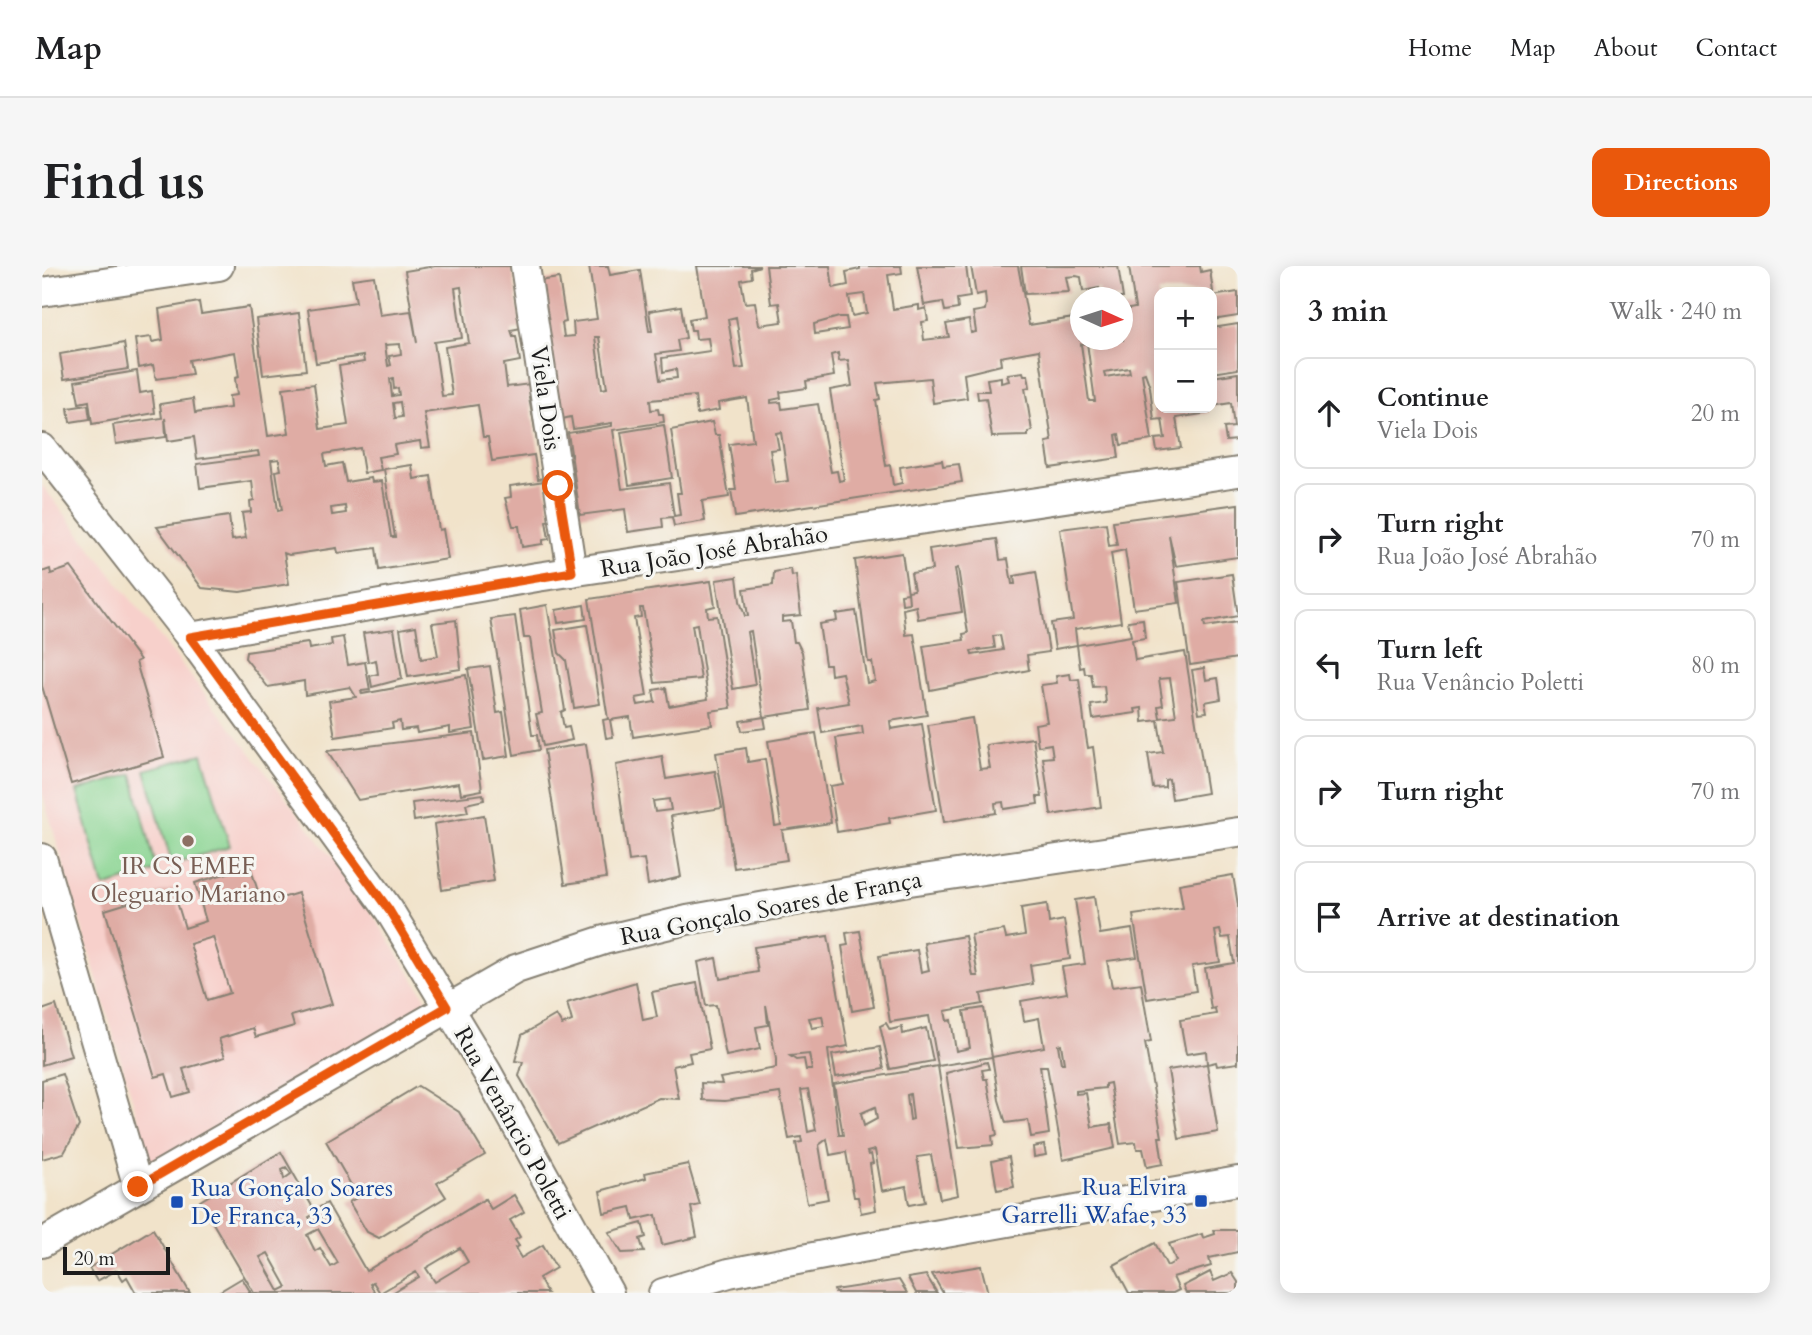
<!DOCTYPE html>
<meta charset="utf-8">
<style>
body{margin:0;font-family:Cardo,serif;background:#f6f6f6;color:#202124}
.controls{position:absolute;right:21px;top:21px;display:grid;overflow:hidden;border-radius:14px;box-shadow:0 4px 18px #0003}
.controls button{width:63px;height:63px;display:grid;place-items:center;padding:0;border:0;border-bottom:2px solid #e0e0e0;background:#fff;color:#202124;font:35px sans-serif}
.compass{position:absolute;left:1028px;top:21px;width:63px;height:63px;border-radius:50%;background:#fff;box-shadow:0 4px 18px #0003;rotate:93deg}
.scale{position:absolute;left:21px;bottom:18px;width:107px;box-sizing:border-box;padding-left:7px;border:4px solid #1c1c1c;border-top:0;font-size:19px;line-height:24px;white-space:nowrap;color:#1c1c1c;-webkit-text-stroke:5px #f6f6f2;paint-order:stroke}
.stop{position:absolute;width:21px;height:21px;margin:-16px;border:5px solid #ea580c;border-radius:50%;background:#fff}
.stop.end{background:#ea580c;border-color:#fff;box-shadow:0 2px 7px #0008}
.list{margin:0;padding:0;list-style:none}
h2{display:flex;justify-content:space-between;align-items:center;height:91px;margin:0;padding:0 28px;font-size:30px}
h2 small{font-size:23px;font-weight:400;color:#757577}
.list li{display:grid;grid-template-columns:46px 1fr auto;gap:21px;align-items:center;box-sizing:border-box;height:112px;margin:0 14px 14px;padding:0 14px;border:2px solid #e0e0e0;border-radius:14px}
.list b{display:block;font-size:26px;white-space:nowrap}
.list p{margin:0;font-size:23px;white-space:nowrap;color:#757577}
.list em{font-size:23px;font-style:normal;color:#757577}
.icon{flex:none;width:38px;height:38px;fill:none;stroke:currentColor;stroke-width:2;stroke-linecap:round;stroke-linejoin:round}
.map{position:relative;flex:none;width:1196px;height:1027px;overflow:hidden;border-radius:14px}
header{display:flex;align-items:center;gap:42px;box-sizing:border-box;height:98px;padding:0 35px;background:#fff;border-bottom:2px solid #e0e0e0}
header strong{font-size:33px}
nav{display:flex;gap:38px;margin-inline-start:auto;font-size:24px}
.intro{display:flex;align-items:center;justify-content:space-between;box-sizing:border-box;height:168px;padding:0 42px}
h1{margin:0;font-size:49px}
.button{padding:18px 32px;border-radius:14px;background:#ea580c;color:#fff;font-size:24px;font-weight:700}
main{display:flex;gap:42px;padding:0 42px}
aside{flex:1;background:#fff;border-radius:14px;box-shadow:0 4px 18px #0003}
.map>svg:first-child{display:block}
</style>
<header>
<strong>Map</strong>
<nav><a>Home</a><a>Map</a><a>About</a><a>Contact</a></nav>
</header>
<div class="intro"><h1>Find us</h1><a class="button">Directions</a></div>
<main>
<div class="map">
<svg width="1196" height="1027" viewBox="0 0 1196 1027">
<rect width="100%" height="100%" fill="#f6f6f2"/>
<filter id="ink" filterUnits="userSpaceOnUse"><feTurbulence type="fractalNoise" baseFrequency=".0143" numOctaves="2"/><feDisplacementMap in="SourceGraphic" scale="14" xChannelSelector="R" yChannelSelector="G"/><feConvolveMatrix kernelMatrix="1 2 1 2 8 2 1 2 1" color-interpolation-filters="sRGB"/></filter>
<filter id="wash" filterUnits="userSpaceOnUse"><feTurbulence type="fractalNoise" baseFrequency=".00686" numOctaves="4" result="noise"/><feDisplacementMap in="SourceGraphic" scale="28" xChannelSelector="R" yChannelSelector="G"/><feGaussianBlur stdDeviation="1.57" result="paint"/><feColorMatrix in="noise" values="0 0 0 0 0 0 0 0 0 0 0 0 0 0 0 0 0 1.4 0 .05"/><feComposite in="paint" operator="in"/></filter>
<g filter="url(#wash)">
<rect width="100%" height="100%" fill="#f1e3ca"/>
<!-- built -->
<path fill="#f7d0cb" d="M0 219 315 624 389 740 111 903 0 526Z"/>
<!-- green -->
<g fill="#89d491" stroke="#527856" stroke-width="2">
<path d="M160 488 188 580 130 598 103 504Z"/>
<path d="M90 508 115 604 62 621 35 525Z"/>
</g>
<g id="blocks">
<!-- building -->
<g fill="#dfaca4" fill-rule="evenodd">
<path d="M393 0H470L479 62 469 64 471 70H474L478 95 462 98 465 121 488 118 490 130 487 131 502 212 496 213 492 189 450 195 446 171H441L436 139 382 147 388 181 379 182 378 175 352 179 354 188 336 191 339 204 322 207 318 182 282 188 284 200 300 197 304 216 329 212 330 216 340 215 349 271H353L342 203 370 199 372 213 389 210 397 264 401 263 406 293 337 304 334 282 296 287 295 282 247 289 242 287 247 318 198 326 160 322 115 261 187 250 190 274 204 272 200 247 209 246 208 235 212 234 210 215 158 222 155 198 217 190 216 185 155 193 152 171 126 175 123 152 124 171 74 178 71 159 120 152 118 138 151 133 153 147 188 142 187 130 195 129 193 112 197 111 193 86 147 94 150 108 114 113 111 99 97 102 93 73 109 71 110 76 121 74 117 43 157 36 159 48 207 41 226 170 247 167 241 122 272 118 278 163 306 159 297 100 322 96 321 90 274 97 266 43 314 36 310 13 332 10 338 49 369 45 375 77 363 5ZM419 21 427 77 403 81 410 129 400 130 392 76 420 72 413 22ZM358 78 359 88 347 90 349 99 346 100 343 79ZM351 112 352 123 356 122 357 129 350 130 348 113ZM358 136 360 151 353 152 351 137ZM237 193 239 204 234 205 240 244 236 245 229 194ZM303 240 304 247 290 249 289 242Z"/>
<path d="M547 0H566L568 9 598 4 607 65H610L607 45 639 40 644 72 635 74 637 85 614 88 618 114 635 112 634 103 621 106 620 92 668 85 666 72 654 73 653 64H649L647 53 663 50 655 0H718L709 3 710 12 699 14 703 37 713 36 717 59 740 56 737 37 729 38 724 0H788L791 22 806 19 804 6 818 3V0H859L860 7 846 9 851 43 877 39V44L884 42 886 55 880 56 882 74 907 71 904 58 927 54 929 67 934 66 931 46 943 44 944 38 943 27 934 29 929 0H976L987 59 1038 51V74H1081V44L1093 42 1087 0H1158L1159 6 1168 4 1171 26H1117V142H1166L1167 147 1134 152 1139 182 1115 185 1113 173 1123 172 1120 153 1112 154 1108 121 1103 107 1100 108 1110 174 1079 179 1077 168 1074 169 1077 192 1008 202 1004 176 1010 175 997 84 958 91 959 99 922 108 925 132 891 137 888 112 835 117 838 133 834 134 844 200 848 199 851 219 860 217 858 201 900 194 901 200 917 198 920 216 693 251 689 224H694L687 178 711 175 705 132 676 137 677 144 655 148 653 130 608 134 609 144 616 143 617 148H621L622 156 571 164 580 223 627 217 632 250 638 249 635 227H639L629 164 670 156 673 169H677L687 231 660 235 663 255 632 260 630 251 620 252 621 261 586 266 583 243 538 249 526 167 570 160V157L531 163 529 151 516 154 496 15 517 12 524 56 520 57 522 71 532 70 531 56 555 53ZM822 28 825 47 810 50 807 30ZM694 51 702 102 694 103 686 53ZM797 51H804L806 63 773 68 772 58ZM553 71H557L565 122 560 123ZM1045 77 1053 135H1047L1039 78ZM796 87 797 95 806 94 810 120 788 124 802 214 797 215 795 205 789 206 776 138 740 143 739 136 729 137V134L739 132 738 126 765 122 764 115 792 110 789 89ZM1087 102 1088 107 1063 111 1062 106ZM739 166 746 215 733 217 728 184 737 183 734 167Z"/>
<path d="M875 0H924L928 31 915 33 916 43 903 45 901 36 882 39Z"/>
<path d="M979 0H1076L1081 32H1058L1057 22 1041 25 1039 11 1034 10 1024 11 1027 26 983 28Z"/>
<path d="M1196 26V50L1170 54V30Z"/>
<path d="M257 47 264 104 221 109 214 53Z"/>
<path d="M1196 58V103L1170 107V62Z"/>
<path d="M82 77 86 103 22 113 18 88Z"/>
<path d="M95 105 98 127 110 125 113 147 50 158 47 135 37 137 33 115Z"/>
<path d="M981 106 982 109H986L988 121 983 122 990 165 986 166V170L950 171 944 132 936 133 935 125H947L945 113 959 111V117L967 115 965 108Z"/>
<path d="M1196 107V174L1184 175 1182 162 1192 161 1189 137 1170 140V111Z"/>
<path d="M46 139 48 153 28 156 26 142Z"/>
<path d="M622 159 630 212 587 219 579 166Z"/>
<path d="M503 215 509 254 504 255 507 273 501 274V278L480 281 477 260H471L463 232 469 231 468 220Z"/>
<path d="M1196 238V291L1134 300 1127 269 1137 337 1092 343 1083 284 1069 287 1079 356 1033 363 1035 379 1013 383 1009 357 1031 354 1018 263 1064 257 1067 280 1075 279 1071 255Z"/>
<path d="M955 273 958 294 966 293 970 318H973L972 310 994 306 1007 386 985 389 987 404 888 424 881 380 922 374 921 368 926 367 916 302 913 303 920 346 876 353 874 340 861 343 864 369 872 368 885 449 848 455 849 463 880 458 894 544 847 552 848 557 795 566 788 520 801 518 794 472 821 468 820 460 780 467 776 442 807 437 800 407 789 409 788 398H783L777 358 795 355 794 348 814 345 825 417 833 415 830 396H826L813 294 860 287 866 327 859 328 860 338 867 337 866 325 872 324 869 307 890 304 887 283ZM958 369 961 384 930 389 929 385 953 382 951 370Z"/>
<path d="M29 301 98 394 94 396 122 491 29 518 0 420V306L8 303 9 308Z"/>
<path d="M749 303 750 310 754 309 759 349 740 351V356L749 355 752 376H755L760 386 768 444 722 451 709 365 705 366 713 419 691 423 674 314 695 311 698 335 703 350H706L702 323 731 319 732 306Z"/>
<path d="M1190 308 1196 350 1162 356 1163 361 1195 356 1196 392 1148 399 1136 316Z"/>
<path d="M669 315 673 340 665 342 666 351 675 350 689 442 668 445 670 459 591 471 588 451 568 454 571 471 564 472 561 454 566 453 547 333ZM598 342H601L613 417 659 413 650 359 655 358 666 433 627 440 624 422 611 424 613 436 596 439 594 432 605 430 592 352 599 351Z"/>
<path d="M505 339 523 444 519 446 522 462 527 461 530 474 501 480 494 448 500 447 491 392 488 372H482L478 344Z"/>
<path d="M542 339 544 353 516 357 514 344Z"/>
<path d="M473 350 490 469H495L497 484 472 489 449 353Z"/>
<path d="M1101 353 1103 372 1090 374 1093 394 1143 386 1165 527 1130 533 1127 513 1123 514V521L1111 522 1106 488 1121 486 1116 454 1101 456 1100 442 1093 443 1094 447 1051 453 1049 439 1064 437 1062 420 1051 421 1049 408H1043L1042 401 1038 402 1035 379 1089 370 1086 355ZM1128 412 1134 450 1118 452 1116 440 1121 439 1117 413Z"/>
<path d="M414 354 419 403 366 411 358 363 374 360 379 393 396 390 390 357Z"/>
<path d="M545 359 558 438 532 442 524 394 517 387 513 364Z"/>
<path d="M352 363 360 413 330 421 328 410 336 408 334 394 326 396 321 367Z"/>
<path d="M301 371 306 399 323 396 328 424 319 425 320 428 424 409 432 463 408 467V461L375 467 374 462 359 464 358 455 350 457 351 462 293 471 287 435 314 431 308 421 263 429 262 415 226 421 203 392 204 386 266 377 267 383 290 379 289 373Z"/>
<path d="M448 400 455 447 461 446 467 490 441 494 426 403Z"/>
<path d="M1162 402 1164 414 1176 412 1179 433 1163 436 1165 446 1157 447 1150 404Z"/>
<path d="M1028 408 1029 414 1037 413 1044 470 1046 482 1051 481 1059 541 1009 549 1001 492 1011 491 1009 478 996 480 993 458 1005 456 999 419 1015 417 1014 410Z"/>
<path d="M722 451 724 462 700 465 698 455Z"/>
<path d="M930 452 938 503 948 502 944 479 991 472 1000 531H995L996 538 962 543 961 536 953 537 954 547 902 556 886 459Z"/>
<path d="M432 467 440 524 419 528 417 517 316 534 285 485Z"/>
<path d="M774 467 789 557 740 564 745 594 692 602 674 487 704 482 706 496 723 493 733 560 739 559 726 475Z"/>
<path d="M544 478 564 612 523 618 502 484Z"/>
<path d="M620 490 624 513 673 505 680 542 629 550 639 611 606 619 602 593 587 595 574 499ZM627 533 629 544 613 546 611 535Z"/>
<path d="M441 528 442 534 424 538 426 546 372 555 370 537Z"/>
<path d="M442 549 452 615 400 624 392 558Z"/>
<path d="M208 600 220 638 256 627 290 738 249 750 252 760 214 771 211 762 177 773 183 791 141 803 148 826 131 831 124 808 113 811 63 644 131 623 143 662 164 655 153 617ZM171 671 188 727 165 734 148 678Z"/>
<path d="M1191 609 1196 639V797L1175 800 1174 796 1165 798 1176 866 1137 873 1126 804 1165 798 1164 785 1144 788 1138 754 1174 748 1173 742 1169 743 1163 702 1192 697 1188 671 1180 672 1178 664 1173 665 1178 696 1150 700 1154 725 1105 733 1091 649 1141 642 1137 618Z"/>
<path d="M1052 631 1058 668 1090 663 1095 691 1065 695 1070 721 1099 717 1109 776 1103 777 1120 871H1117L1121 898 1105 901 1101 883H1095L1094 876 1078 878 1068 817 1063 818V822L1034 825V828L1044 827 1050 861 1069 858 1073 882 1021 894 1005 800H998L1007 868 989 871 986 854 964 857 957 834 950 791 1002 781 997 752 982 755 979 735 1025 727 1020 701 1043 698 1033 634ZM1019 778 1022 797H1019L1016 779Z"/>
<path d="M1005 638 1007 657 1022 654 1028 693 988 699 991 718 939 728 941 738 903 745 905 755 909 754 914 785 928 782 922 745 942 742 950 791 896 800 887 750 848 756 837 690 875 684 879 706 887 704 882 677 923 670 931 710H936L929 669 962 664 964 672 983 669 979 642Z"/>
<path d="M818 665 832 741 810 745 800 680 806 679 804 667Z"/>
<path d="M786 670 806 780 786 784 797 869H801L792 818 896 800 916 929 898 933 889 889 875 891 883 936 867 939 864 920 840 925 833 884 825 886 826 889 829 888 831 897 828 898 834 944 819 947 816 931H812L804 886 788 889 785 873 777 879 786 933 765 937 754 877 760 876 759 871 747 873 738 827 683 835 660 834 659 817 680 818 678 812 734 802V793L724 739 726 759 714 761 718 783 684 790 674 739 664 740 656 696 674 692 678 713 716 706 712 681ZM780 750 782 760 770 762 767 752ZM767 788 770 804H764L762 793 754 794 748 790ZM766 823 774 864 766 866 759 824ZM868 828 871 853 868 854 865 829ZM833 841 835 853 822 860 819 847Z"/>
<path d="M594 716 601 754 615 751 610 726 655 717 668 783 647 787 649 796 631 800 637 833 617 832 516 877 477 810 481 796 473 795 480 769 514 749 520 759 530 755 525 737Z"/>
<path d="M14 739 29 790 0 799V744Z"/>
<path d="M844 757 848 764 860 761 861 768 884 762 891 795 848 803 838 760Z"/>
<path d="M838 781 842 803 794 811 790 789Z"/>
<path d="M945 796 947 803 940 804 942 813H945L955 869 950 870 951 879 917 882 904 807Z"/>
<path d="M20 808 37 860 22 887 0 893V814Z"/>
<path d="M376 820 417 846 443 889 395 917 404 931 337 972 325 966 307 936 316 931 284 875Z"/>
<path d="M1002 879 1004 889 992 891 991 881Z"/>
<path d="M239 886 274 947 267 951 271 957 283 950 278 941 285 937 324 1005 443 933 449 943 472 929 482 946 468 954 478 971 473 974 477 980 473 982 479 992 501 979 514 1002 497 1012 505 1027H350L377 1011 374 1006 338 1027 331 1016 328 1018 333 1027H212L158 935ZM244 901 249 908 242 913 240 903ZM276 963 296 997 289 1001 278 982 273 985 265 969ZM418 982 426 996 393 1016 384 1002ZM226 987 245 1021 237 1025 218 991Z"/>
<path d="M967 891 972 921 955 924 950 895Z"/>
<path d="M646 898 658 939 649 941 655 971 620 979 614 949 592 954 589 941 562 947 558 925 604 912 603 907Z"/>
<path d="M600 957 604 971 598 973 602 986 580 987 567 966Z"/>
<path d="M111 963 148 1027H94L85 1011 81 1014 75 1004 55 1015 47 1002Z"/>
<path d="M1172 964H1196V986L1167 992 1169 1000 1131 1011 1137 1024 1131 1027H1087L1072 999 1113 977 1125 1000 1134 995 1127 978 1160 968 1161 972 1173 968Z"/>
<path d="M939 1000 946 1027H901L890 1008Z"/>
<path d="M1168 1006 1172 1015 1190 1007 1196 1016V1027H1144L1141 1020Z"/>
<path d="M884 1009 895 1027H874L866 1012Z"/>
<path d="M200 1012 209 1027H175Z"/>
<path d="M857 1014 865 1027H793L792 1024Z"/>
</g>
</g>
</g>
<g filter="url(#ink)">
<use href="#blocks" fill-opacity="0" stroke="#868073" stroke-width="2"/>
<g fill="none" stroke-linecap="round" stroke-linejoin="round">
<defs>
<g id="minor">
<path d="M483 0 530 306"/>
<path d="M0 26 177 0"/>
<path d="M0 182 148 371 347 644 445 806 567 1027"/>
<path d="M148 371 495 311 1196 206"/>
<path d="M0 592 96 921"/>
<path d="M0 977 474 703 562 674 645 654 861 616 1196 566"/>
<path d="M621 1027 687 1007 808 984 1196 915"/>
</g>
</defs>
<!-- minor casing -->
<use href="#minor" stroke="#868073" stroke-width="32"/>
<!-- minor -->
<use href="#minor" stroke="#fff" stroke-width="28"/>
</g>
</g>
<g fill="none" stroke-linecap="round" stroke-linejoin="round" filter="url(#ink)">
<!-- route -->
<path stroke="#ea580c" stroke-width="9" d="M96 921 405 741 347 644 148 371 530 306 516 220"/>
</g>
<!-- markers -->
<circle fill="#8d6e63" stroke="#f6f6f2" stroke-width="2.5" cx="146" cy="575" r="7"/>
<g fill="#1a4fb4" stroke="#f6f6f2" stroke-width="2.5">
<rect x="1152" y="928" width="14" height="14" rx="3.5"/>
<rect x="128" y="929" width="14" height="14" rx="3.5"/>
</g>
<g text-anchor="middle" stroke-width="6" stroke-linejoin="round" paint-order="stroke">
<!-- street labels -->
<g font-size="24" fill="#1c1c1c" stroke="#f6f6f2">
<text transform="translate(504 132) rotate(82)" y="8">Viela Dois</text>
<text transform="translate(672 285) rotate(-9)" y="8">Rua João José Abrahão</text>
<text transform="translate(729 642) rotate(-11)" y="8">Rua Gonçalo Soares de França</text>
<text transform="translate(471 857) rotate(61)" y="8">Rua Venâncio Poletti</text>
</g>
<!-- education labels -->
<g font-size="24" fill="#785e54" stroke="#f6f6f2">
<text x="146" y="608">IR CS EMEF<tspan x="146" dy="28">Oleguario Mariano</tspan></text>
</g>
<!-- transit labels -->
<g font-size="24" fill="#164399" stroke="#f6f6f2" text-anchor="end">
<text x="1145" y="929">Rua Elvira<tspan x="1145" dy="28">Garrelli Wafae, 33</tspan></text>
<text x="149" y="930" text-anchor="start">Rua Gonçalo Soares<tspan x="149" dy="28">De Franca, 33</tspan></text>
</g>
</g>
</svg>
<div class="controls">
<button>+</button>
<button>−</button>
</div>
<svg class="compass" viewBox="-18 -18 36 36"><path d="M0-13l5 13h-10z" fill="#e53935"/><path d="M0 13l5-13h-10z" fill="#757577"/></svg>
<div class="scale">20 m</div>
<div class="stop" style="left:516px;top:220px"></div>
<div class="stop end" style="left:96px;top:921px"></div>
</div>
<aside>
<h2>3 min<small>Walk · 240 m</small></h2>
<ul class="list">
<li><svg class="icon" aria-label="ahead" viewBox="0 0 24 24"><path d="M12 20V5M6 11l6-6 6 6"/></svg><div><b>Continue</b><p>Viela Dois</p></div><em>20 m</em></li>
<li><svg class="icon" aria-label="right" viewBox="0 0 24 24"><path d="M7 20v-9h11M14 6l5 5-5 5"/></svg><div><b>Turn right</b><p>Rua João José Abrahão</p></div><em>70 m</em></li>
<li><svg class="icon" aria-label="left" viewBox="0 0 24 24"><path d="M17 20v-9H6M10 6l-5 5 5 5"/></svg><div><b>Turn left</b><p>Rua Venâncio Poletti</p></div><em>80 m</em></li>
<li><svg class="icon" aria-label="right" viewBox="0 0 24 24"><path d="M7 20v-9h11M14 6l5 5-5 5"/></svg><div><b>Turn right</b></div><em>70 m</em></li>
<li><svg class="icon" aria-label="arrive" viewBox="0 0 24 24"><path d="M6 21V4h12l-3 4 3 4H6"/></svg><div><b>Arrive at destination</b></div></li>
</ul>
</aside>
</main>
